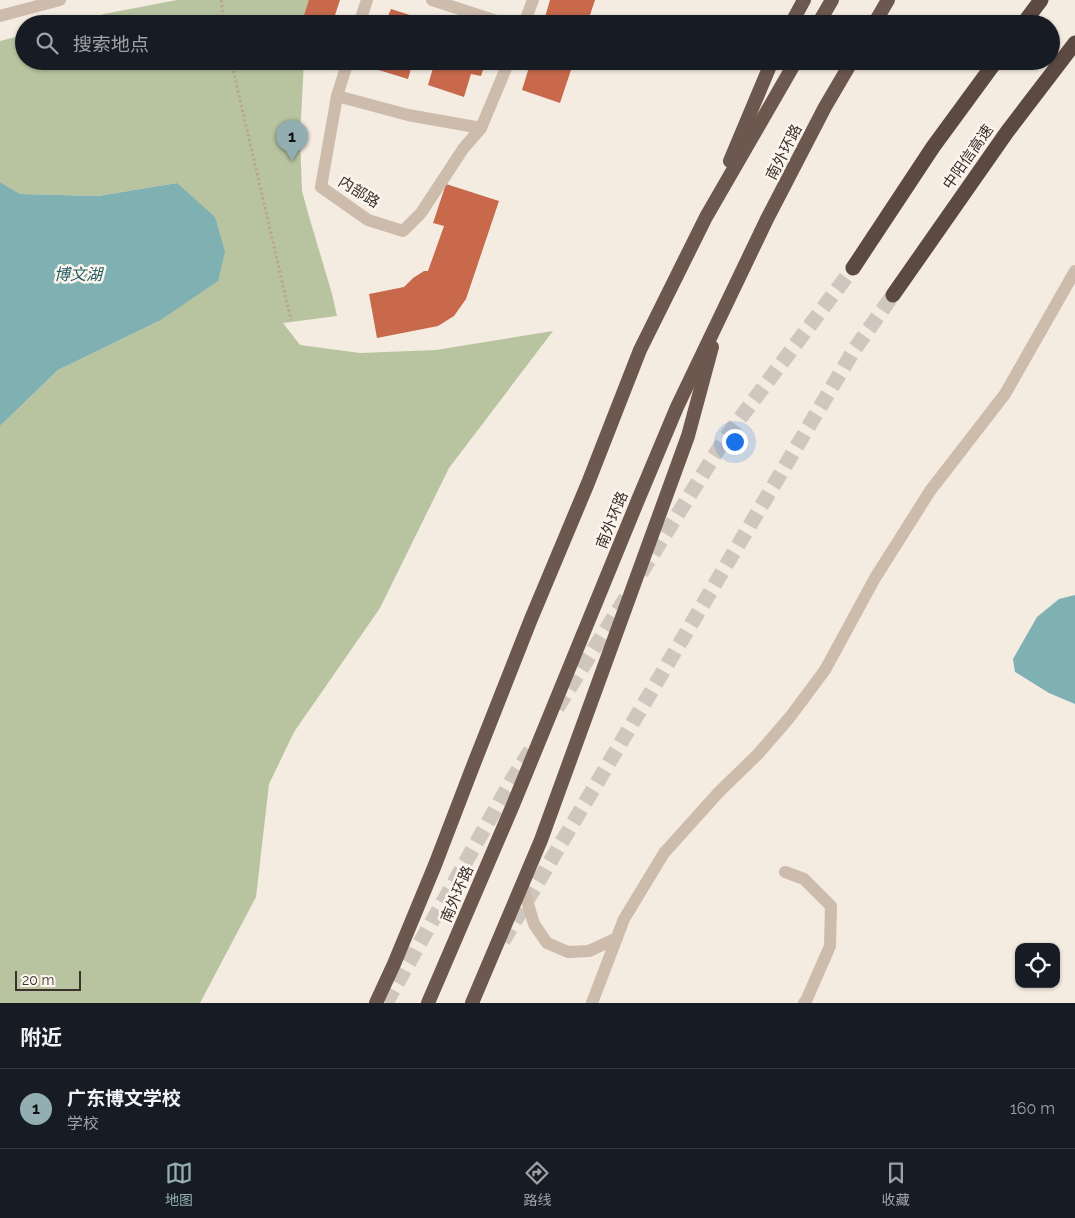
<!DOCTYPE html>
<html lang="zh">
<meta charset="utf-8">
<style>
body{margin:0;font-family:Raleway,"Noto Sans SC",sans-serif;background:#20242c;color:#f1f3f6}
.controls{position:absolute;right:15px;bottom:15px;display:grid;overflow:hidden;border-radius:10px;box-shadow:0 1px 4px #0004}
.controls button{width:45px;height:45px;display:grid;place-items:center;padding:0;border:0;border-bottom:1px solid #363941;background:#171b24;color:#f1f3f6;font:25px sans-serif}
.scale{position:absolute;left:15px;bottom:12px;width:66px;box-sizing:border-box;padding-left:5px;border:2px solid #3b302b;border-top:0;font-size:14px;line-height:18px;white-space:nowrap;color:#3b302b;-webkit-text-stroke:4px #fbf5ee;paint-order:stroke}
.you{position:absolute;left:734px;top:441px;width:18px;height:18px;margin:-12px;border:4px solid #fff;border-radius:50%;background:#1a73e8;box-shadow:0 0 0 8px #1a73e833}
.badge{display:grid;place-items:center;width:32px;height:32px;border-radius:50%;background:#92aeb2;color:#111;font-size:16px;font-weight:700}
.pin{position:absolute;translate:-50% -41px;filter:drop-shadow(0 1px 2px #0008)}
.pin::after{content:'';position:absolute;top:26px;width:18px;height:15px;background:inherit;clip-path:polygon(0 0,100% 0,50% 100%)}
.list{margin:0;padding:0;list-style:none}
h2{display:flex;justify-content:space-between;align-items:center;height:65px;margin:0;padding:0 20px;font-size:21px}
h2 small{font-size:16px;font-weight:400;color:#9ea1a6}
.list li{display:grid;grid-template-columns:32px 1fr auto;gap:15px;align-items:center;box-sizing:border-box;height:80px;padding:0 20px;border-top:1px solid #363941}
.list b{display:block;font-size:19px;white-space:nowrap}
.list p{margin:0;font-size:16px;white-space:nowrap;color:#9ea1a6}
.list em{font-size:16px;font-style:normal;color:#9ea1a6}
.icon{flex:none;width:28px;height:28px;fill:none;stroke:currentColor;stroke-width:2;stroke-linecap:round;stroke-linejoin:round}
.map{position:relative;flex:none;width:1075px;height:1003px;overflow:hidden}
.search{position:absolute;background:#171b24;box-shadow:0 1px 4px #0004;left:15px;right:15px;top:15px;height:55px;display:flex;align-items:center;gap:12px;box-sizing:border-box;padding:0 18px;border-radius:28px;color:#9ea1a6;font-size:19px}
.sheet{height:145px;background:#171b24}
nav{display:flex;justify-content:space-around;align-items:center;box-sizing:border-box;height:70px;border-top:1px solid #363941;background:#171b24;font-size:14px;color:#9ea1a6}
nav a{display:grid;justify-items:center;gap:2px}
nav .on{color:#92aeb2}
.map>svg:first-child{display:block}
</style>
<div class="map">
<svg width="1075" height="1003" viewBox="0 0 1075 1003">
<rect width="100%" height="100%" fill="#f4ebe1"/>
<!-- green -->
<g fill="#b8c4a0">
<path d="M177 0H309L307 24H67L104 14Z"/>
<path d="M24 35V61H304L300 137 302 191 308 213 332 294 337 316 283 323 300 345 360 353 436 350 553 331 449 468 380 608 294 732 269 784 256 897 200 1003H0V426L58 370 159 321 177 183 98 196 20 194 0 182V41Z"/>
</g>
<!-- water -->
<g fill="#7fb0b2">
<path d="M0 182 20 194 98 196 177 183 215 217 225 252 218 281 159 321 58 370 0 426Z"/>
<path d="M1075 595V704L1049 693 1015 672 1013 659 1037 617 1059 599Z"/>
</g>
<!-- building -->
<g fill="#c8694b">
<path d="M309 0H340L332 24H301Z"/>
<path d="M550 0H595L587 24H543Z"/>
<path d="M391 9 435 23V24H373L376 18 386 21Z"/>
<path d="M374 61H486L481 76 471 74 464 97 428 85 433 68 413 62 408 79 372 68Z"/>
<path d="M531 61H574L560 103 522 90Z"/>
<path d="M446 184 499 201 466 299 454 316 438 326 377 338 369 294 404 287 413 278 424 271H428L444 226 433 223Z"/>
</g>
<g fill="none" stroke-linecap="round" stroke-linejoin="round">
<!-- motorway-tunnel -->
<g stroke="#cfc6bd" stroke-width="15" stroke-dasharray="15 8" stroke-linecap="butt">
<path d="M641 573 726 437 853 268"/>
<path d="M557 708 627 596"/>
<path d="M503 941 854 350 893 295"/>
<path d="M386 1003 513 778 534 745"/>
</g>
<!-- path -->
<g stroke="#b9a596" stroke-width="3" stroke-dasharray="2.5 2.5" stroke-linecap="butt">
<path d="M221 0 225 24"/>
<path d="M231 61 291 320"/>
</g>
<!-- service -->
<g stroke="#cdbbac" stroke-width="12">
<path d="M432 0 506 24"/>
<path d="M359 24 367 0"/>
<path d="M524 24 533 0"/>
<path d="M348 61 337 96 321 187 368 220 403 231 421 213 463 149 481 128"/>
<path d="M337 96 408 115 481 128 509 61"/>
</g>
<!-- minor -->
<g stroke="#cdbbac" stroke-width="12">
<path d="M0 16 60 0"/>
<path d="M785 872 804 879 831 906 830 946 806 1001 804 1003"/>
<path d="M522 884 534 924 547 943 568 952 589 951 617 938"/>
<path d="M592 1003 624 919 664 853 719 792 758 754 790 717 825 670 875 578 930 491 1005 394 1075 271"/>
</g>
<!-- trunk -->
<g stroke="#6c584f" stroke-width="14">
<path d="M791 24 804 0"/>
<path d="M818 24 832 0"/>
<path d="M874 24 888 0"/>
<path d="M730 161 772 61"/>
<path d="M376 1003 394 964 435 865 473 766 531 619 588 483 640 350 706 217 796 61"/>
<path d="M428 1003 513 805 638 500 677 407 767 219 825 107 852 61"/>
<path d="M472 1003 541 840 688 436 712 347"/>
</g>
<!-- motorway -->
<g stroke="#5c4a42" stroke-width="15">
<path d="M1023 24 1041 0"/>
<path d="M853 268 933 147 996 61"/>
<path d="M893 295 1007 132 1075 43"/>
</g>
</g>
<g text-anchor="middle" stroke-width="5" stroke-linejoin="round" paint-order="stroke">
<!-- street labels -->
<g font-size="15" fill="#3b302b" stroke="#fbf5ee">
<text transform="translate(784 152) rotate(-63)" y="5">南外环路</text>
<text transform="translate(968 157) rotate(-55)" y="5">中阳信高速</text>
<text transform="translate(359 192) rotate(32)" y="5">内部路</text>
<text transform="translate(612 520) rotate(-68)" y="5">南外环路</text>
<text transform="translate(457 894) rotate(-67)" y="5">南外环路</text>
</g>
<!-- water labels -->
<g font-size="16" font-style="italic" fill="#1f5a5e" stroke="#fbf5ee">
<text x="78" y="280">博文湖</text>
</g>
</g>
</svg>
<div class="controls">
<button><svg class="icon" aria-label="locate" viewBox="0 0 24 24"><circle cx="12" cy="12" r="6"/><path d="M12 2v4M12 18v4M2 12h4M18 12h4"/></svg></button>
</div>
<div class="scale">20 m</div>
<div class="you"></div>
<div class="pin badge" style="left:292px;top:161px">1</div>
<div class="search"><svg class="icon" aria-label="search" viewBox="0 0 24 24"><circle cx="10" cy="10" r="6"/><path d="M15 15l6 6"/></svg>搜索地点</div>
</div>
<section class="sheet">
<h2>附近<small></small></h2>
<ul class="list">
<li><span class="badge">1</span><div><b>广东博文学校</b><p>学校</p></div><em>160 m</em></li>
</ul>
</section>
<nav>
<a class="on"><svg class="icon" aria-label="map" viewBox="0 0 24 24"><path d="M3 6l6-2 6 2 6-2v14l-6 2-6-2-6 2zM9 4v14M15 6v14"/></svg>地图</a>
<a><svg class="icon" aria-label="directions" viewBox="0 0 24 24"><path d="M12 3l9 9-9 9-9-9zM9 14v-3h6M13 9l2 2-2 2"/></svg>路线</a>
<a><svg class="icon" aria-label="saved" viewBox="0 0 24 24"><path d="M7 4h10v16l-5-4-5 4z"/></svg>收藏</a>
</nav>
